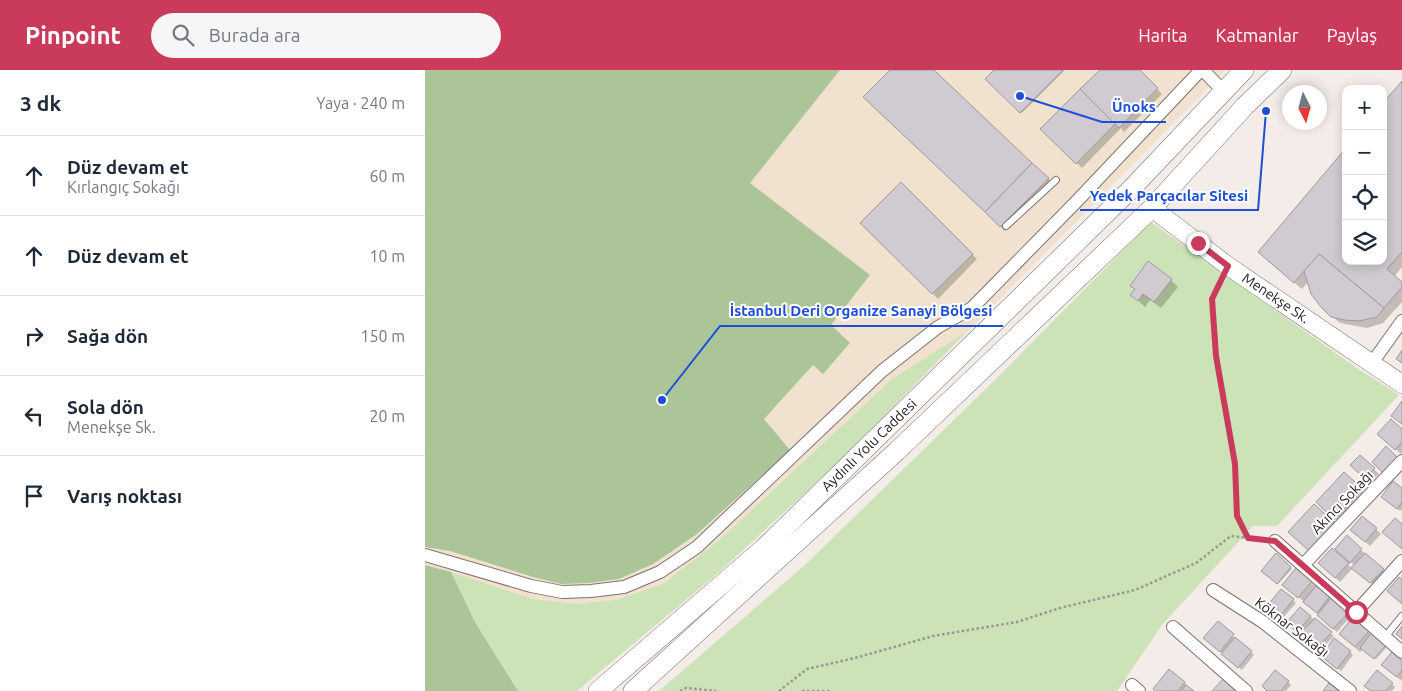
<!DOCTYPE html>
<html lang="tr">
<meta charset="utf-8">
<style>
body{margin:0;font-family:Ubuntu,sans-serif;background:#f6f6f7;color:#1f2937}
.controls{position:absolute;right:15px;top:15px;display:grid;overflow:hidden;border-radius:10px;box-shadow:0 2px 12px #0003}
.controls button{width:45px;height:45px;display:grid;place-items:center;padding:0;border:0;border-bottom:1px solid #e0e1e3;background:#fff;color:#1f2937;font:25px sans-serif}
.compass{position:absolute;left:857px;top:15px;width:45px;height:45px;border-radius:50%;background:#fff;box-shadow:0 2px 12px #0003;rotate:174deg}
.stop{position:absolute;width:15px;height:15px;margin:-11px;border:4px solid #ca3a5b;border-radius:50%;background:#fff}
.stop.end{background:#ca3a5b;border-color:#fff;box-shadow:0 1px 5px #0008}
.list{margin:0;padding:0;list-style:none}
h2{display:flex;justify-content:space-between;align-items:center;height:65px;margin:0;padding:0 20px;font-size:21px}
h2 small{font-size:16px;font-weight:400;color:#747a83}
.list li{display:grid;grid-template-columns:32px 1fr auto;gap:15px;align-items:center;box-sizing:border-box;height:80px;padding:0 20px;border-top:1px solid #e0e1e3}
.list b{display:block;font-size:19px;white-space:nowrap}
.list p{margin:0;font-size:16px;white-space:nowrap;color:#747a83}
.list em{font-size:16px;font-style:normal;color:#747a83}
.icon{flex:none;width:28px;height:28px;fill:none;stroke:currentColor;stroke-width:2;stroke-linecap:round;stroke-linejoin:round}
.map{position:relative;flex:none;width:977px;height:621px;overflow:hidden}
header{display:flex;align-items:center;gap:30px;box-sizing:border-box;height:70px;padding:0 25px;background:#ca3a5b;color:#fff}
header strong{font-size:24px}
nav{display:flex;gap:28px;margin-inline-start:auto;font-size:18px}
.search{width:350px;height:45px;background:#f6f6f7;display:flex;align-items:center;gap:12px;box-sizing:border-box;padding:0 18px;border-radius:28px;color:#747a83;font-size:19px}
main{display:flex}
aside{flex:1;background:#fff}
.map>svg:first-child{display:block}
</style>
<header>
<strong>Pinpoint</strong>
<div class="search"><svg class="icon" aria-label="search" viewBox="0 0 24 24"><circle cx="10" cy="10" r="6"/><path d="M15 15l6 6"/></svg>Burada ara</div>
<nav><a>Harita</a><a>Katmanlar</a><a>Paylaş</a></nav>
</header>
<main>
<aside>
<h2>3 dk<small>Yaya · 240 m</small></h2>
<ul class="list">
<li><svg class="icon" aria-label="ahead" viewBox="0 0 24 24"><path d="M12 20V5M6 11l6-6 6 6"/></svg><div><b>Düz devam et</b><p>Kırlangıç Sokağı</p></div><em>60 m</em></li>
<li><svg class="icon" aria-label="ahead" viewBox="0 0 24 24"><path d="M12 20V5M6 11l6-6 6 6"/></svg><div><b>Düz devam et</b></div><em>10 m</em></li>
<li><svg class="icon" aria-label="right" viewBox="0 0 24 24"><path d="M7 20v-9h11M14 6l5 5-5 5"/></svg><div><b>Sağa dön</b></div><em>150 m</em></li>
<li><svg class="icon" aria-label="left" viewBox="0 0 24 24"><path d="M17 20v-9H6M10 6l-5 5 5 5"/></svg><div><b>Sola dön</b><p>Menekşe Sk.</p></div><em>20 m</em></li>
<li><svg class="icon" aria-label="arrive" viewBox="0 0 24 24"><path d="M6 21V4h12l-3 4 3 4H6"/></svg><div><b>Varış noktası</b></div></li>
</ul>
</aside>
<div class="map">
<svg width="977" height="621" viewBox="0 0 977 621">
<rect width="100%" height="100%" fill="#f4ece8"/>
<!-- industrial -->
<path fill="#f0e2cf" d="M0 0H801L416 390 152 621H0Z"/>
<!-- green -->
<g fill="#cbe3b7">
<path d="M726 152 933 299 974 325 852 456H828L737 555 692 621H234L380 495 570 310Z"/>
<path d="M540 263 416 390 294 502 152 621H93L51 554 26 502 108 529 152 534 191 530 238 514 296 469 467 309Z"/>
</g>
<!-- forest -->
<g fill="#acc598">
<path d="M0 0H415L325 113 445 205 406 255 425 273 398 304 388 295 339 349 365 380 272 464 228 494 194 509 164 513 136 514 108 507 25 481 0 477Z"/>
<path d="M0 495 26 502 51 554 93 621H0Z"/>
</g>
<!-- shadow -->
<g fill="#0003">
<path d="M466 0H508L628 113 580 161 440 27Z"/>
<path d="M571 0H640L597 43 562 9Z"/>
<path d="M677 0H713L737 24 699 62 696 58 657 98 617 59Z"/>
<path d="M977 13V197L969 207 977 214V232L958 253 942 258 915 253 904 244 884 211 877 219 841 189 958 191Z"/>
<path d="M476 114 552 189 513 229 437 153Z"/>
<path d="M746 210 753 217 736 238 725 230 720 237 707 225Z"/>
<path d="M977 360V383L976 384 959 369Z"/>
<path d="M935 386 954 404 946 413 927 395Z"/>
<path d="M919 404 944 427 917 456 892 432Z"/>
<path d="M977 419V439L975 441 961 430Z"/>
<path d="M951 459 956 464 945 476 932 465Z"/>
<path d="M907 480 927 498 930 496 917 484 936 480 961 503 949 516 928 498 915 512 900 498Z"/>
<path d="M851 485 867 499 853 514 837 501Z"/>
<path d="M886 512 925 547 912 562 896 548 894 544 859 515Z"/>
<path d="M868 530 871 533 858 548 846 539Z"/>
<path d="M875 538 909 566 894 582 865 556Z"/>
<path d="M793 553 829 585 817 600 783 571Z"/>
<path d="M943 562 961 578 951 589 938 579 935 582 921 569Z"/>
<path d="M925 582 928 585 916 601 900 589Z"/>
<path d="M977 592V611L963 600Z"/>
<path d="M745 601 760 613 767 621H731Z"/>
<path d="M863 612 866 615 861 621H843Z"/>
<path d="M967 614 970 617 967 621H947Z"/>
</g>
<!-- building -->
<g fill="#d0cbd1" stroke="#9e999f">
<path d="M465 0H509L607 93 560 142 438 27Z"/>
<path d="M569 0H638L595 43 560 9Z"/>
<path d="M675 0H715L733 18 694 58 655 19Z"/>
<path d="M977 11V182L962 199 977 212V217L959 238 894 184 869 213 833 182 921 78V191H958V33Z"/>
<path d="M655 19 690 54 651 94 615 59Z"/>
<path d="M607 93 624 108 575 157 560 142Z"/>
<path d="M476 112 548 184 507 224 435 153Z"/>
<path d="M894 184 959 238 952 247 934 251 919 250 906 247 896 237 886 224 879 201Z"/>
<path d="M723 191 747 209 729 232 718 224 713 231 705 225 710 219 705 216Z"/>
<path d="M977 280V293L971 289Z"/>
<path d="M977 331V354L966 346Z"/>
<path d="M966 349 977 359V372L970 380 952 364Z"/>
<path d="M961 376 974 389 960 405 947 392Z"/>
<path d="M935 385 950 398 940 409 925 395Z"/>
<path d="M919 402 938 419 909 450 891 432Z"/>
<path d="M968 411 977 418V432L972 439 956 427Z"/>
<path d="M889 434 909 452 884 481 863 462Z"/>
<path d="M937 446 952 458 940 472 925 460Z"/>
<path d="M970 448 977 454V479L957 462Z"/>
<path d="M922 465 937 479 925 493 910 479Z"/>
<path d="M907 478 924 493 910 508 893 493Z"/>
<path d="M851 483 866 497 852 514 836 501Z"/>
<path d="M940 483 959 499 945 513 926 498Z"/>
<path d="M871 498 887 511 873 528 857 515Z"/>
<path d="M974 507 977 509V534L962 521Z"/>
<path d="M891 516 905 526 892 543 878 532Z"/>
<path d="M856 519 869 529 855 546 842 536Z"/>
<path d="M906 528 923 543 908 559 892 545Z"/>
<path d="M875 537 886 546 872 562 861 553Z"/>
<path d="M928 547 944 561 930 577 914 564Z"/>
<path d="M890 548 907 562 890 580 873 566Z"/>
<path d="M793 551 809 564 795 582 778 568Z"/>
<path d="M977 556V569L971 564Z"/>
<path d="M946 563 961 575 949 589 935 578Z"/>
<path d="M810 567 827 581 813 598 796 584Z"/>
<path d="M909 568 926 581 912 599 896 586Z"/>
<path d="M967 582 977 591V600L972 607 956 595Z"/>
<path d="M744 599 760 612 753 621H730L728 619Z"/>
<path d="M850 600 864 611 856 621H842L837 616Z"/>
<path d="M952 600 968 613 961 621H946L939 616Z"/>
<path d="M798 609 811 621H787Z"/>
<path d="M904 613 914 621H898Z"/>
<path d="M761 615 769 621H756Z"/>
</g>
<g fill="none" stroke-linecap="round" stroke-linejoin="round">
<defs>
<g id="lane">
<path d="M581 156 631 110"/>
<path d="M960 567 977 546"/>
</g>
<g id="street">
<path d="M778 0 798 21"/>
<path d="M947 293 977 251"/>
<path d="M850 471 977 582"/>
<path d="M0 485 106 516 137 522 166 521 199 517 235 502 272 477 457 301 513 257 547 238 652 131 776 0"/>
<path d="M878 495 977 391"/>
<path d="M788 520 838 552 925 621"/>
<path d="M931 542 977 491"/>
<path d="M748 557 821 621"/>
<path d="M707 615 714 621"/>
</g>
<path id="secondary" d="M727 138 803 196 977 314"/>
<g id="primary">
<path d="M173 621 339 478 706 119 819 0"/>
<path d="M208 621 472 381 727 138 820 36 857 0"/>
</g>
</defs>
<!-- lane casing -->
<use href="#lane" stroke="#7a736f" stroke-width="8"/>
<!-- street casing -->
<use href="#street" stroke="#7a736f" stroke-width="14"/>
<!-- secondary casing -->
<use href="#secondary" stroke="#7a736f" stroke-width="19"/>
<!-- primary casing -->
<use href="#primary" stroke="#7a736f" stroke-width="20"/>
<!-- path -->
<g stroke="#9b9592" stroke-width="2.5" stroke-dasharray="2.5 2.5" stroke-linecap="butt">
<path d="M796 209 787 229 791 286 810 394 812 446 823 468"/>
<path d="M255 621 261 618 291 621"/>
<path d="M354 621 382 599 430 588 508 566 592 552 635 538 710 520 771 493 806 466 839 470"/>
<path d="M377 621H407"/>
</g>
<!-- lane -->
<use href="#lane" stroke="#fff" stroke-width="6"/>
<!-- street -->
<use href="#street" stroke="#fff" stroke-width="12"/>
<!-- secondary -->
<use href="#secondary" stroke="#fff" stroke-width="18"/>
<!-- primary -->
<use href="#primary" stroke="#fff" stroke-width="19"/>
</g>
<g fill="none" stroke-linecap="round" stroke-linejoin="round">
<!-- route -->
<path stroke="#ca3a5b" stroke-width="6" d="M773 173 803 196 787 229 791 286 810 394 812 446 823 468 850 471 931 542"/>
</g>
<g text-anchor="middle" stroke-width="4" stroke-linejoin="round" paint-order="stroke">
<!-- street labels -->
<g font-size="14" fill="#23201e" stroke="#fff">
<text transform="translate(851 228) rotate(34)" y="5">Menekşe Sk.</text>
<text transform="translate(444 375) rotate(-44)" y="5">Aydınlı Yolu Caddesi</text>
<text transform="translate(917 432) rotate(-46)" y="5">Akıncı Sokağı</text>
<text transform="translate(867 557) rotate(37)" y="5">Köknar Sokağı</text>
</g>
</g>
<!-- callouts -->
<path fill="none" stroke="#1d4ed8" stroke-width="2" d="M595 26L677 52H741M841 41L833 140H655M237 330L295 256H578"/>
<g fill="#1d4ed8" stroke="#fff" stroke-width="2">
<circle cx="595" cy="26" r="5"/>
<circle cx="841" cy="41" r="5"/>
<circle cx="237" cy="330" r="5"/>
</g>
<g font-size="15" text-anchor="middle" font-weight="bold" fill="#1d4ed8" stroke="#fff" stroke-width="4" stroke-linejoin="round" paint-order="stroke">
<text x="709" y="42">Ünoks</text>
<text x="744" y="131">Yedek Parçacılar Sitesi</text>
<text x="436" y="246">İstanbul Deri Organize Sanayi Bölgesi</text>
</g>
</svg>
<div class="controls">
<button>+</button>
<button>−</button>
<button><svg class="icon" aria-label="locate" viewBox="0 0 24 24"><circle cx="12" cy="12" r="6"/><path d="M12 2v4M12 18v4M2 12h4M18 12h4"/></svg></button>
<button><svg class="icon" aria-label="layers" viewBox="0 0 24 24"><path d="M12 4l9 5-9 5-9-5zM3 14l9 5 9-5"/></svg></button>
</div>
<svg class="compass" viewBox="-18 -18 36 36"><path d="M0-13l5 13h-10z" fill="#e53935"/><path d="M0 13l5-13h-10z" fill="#747a83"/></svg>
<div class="stop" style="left:931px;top:542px"></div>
<div class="stop end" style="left:773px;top:173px"></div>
</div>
</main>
